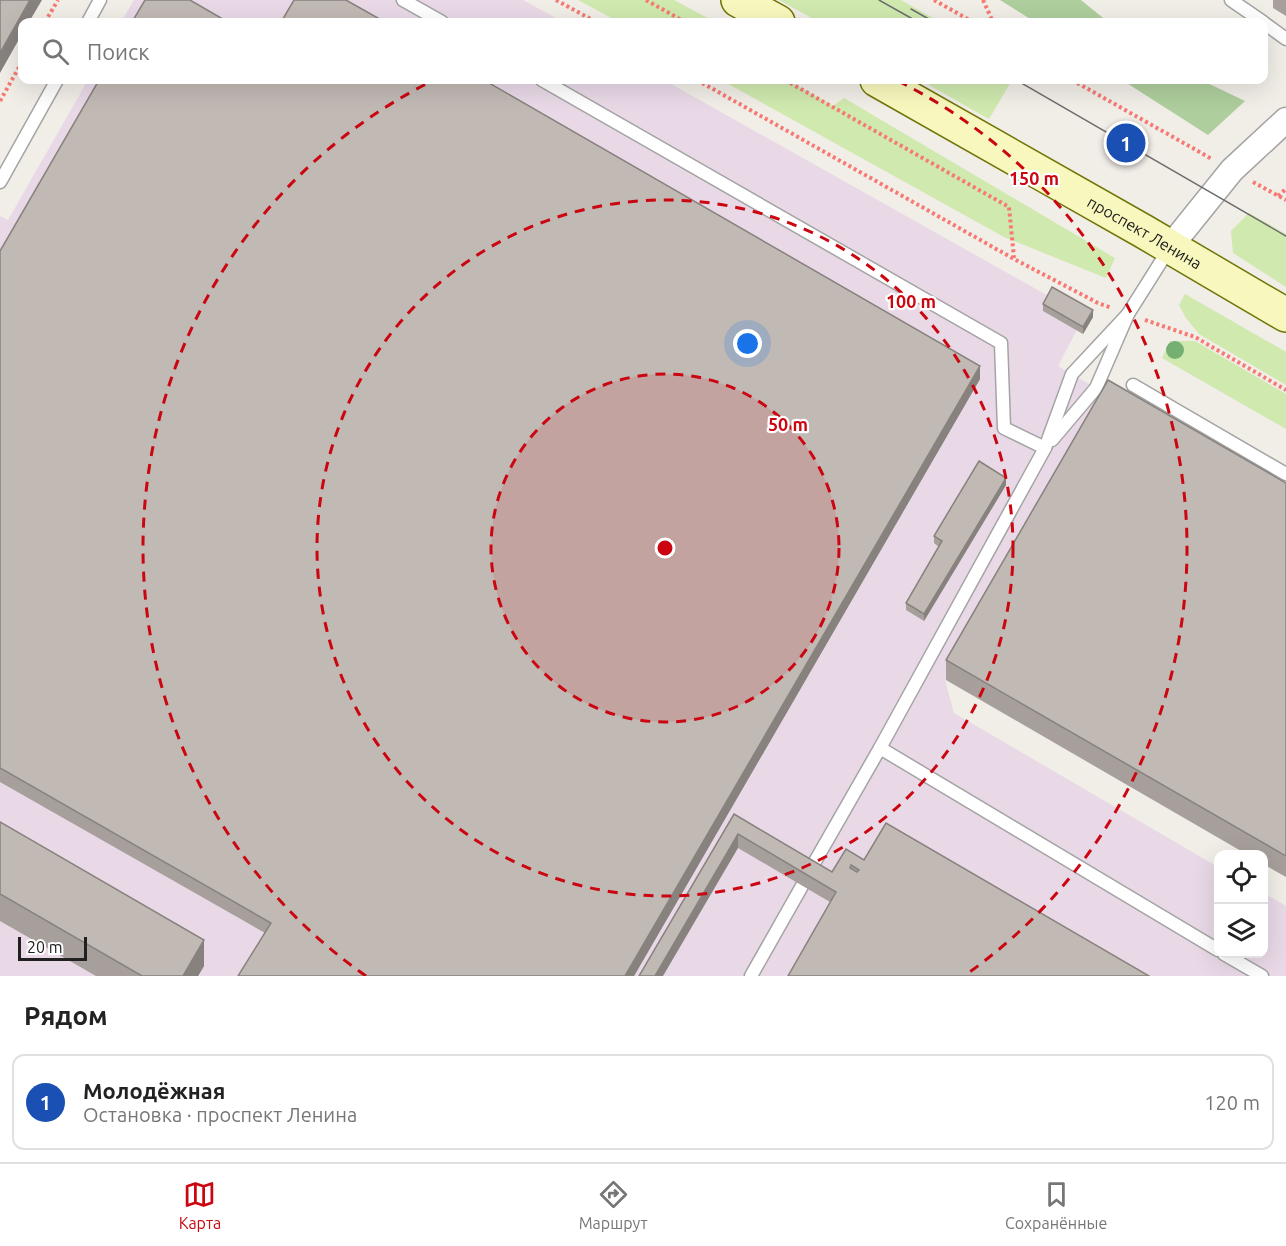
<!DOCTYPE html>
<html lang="ru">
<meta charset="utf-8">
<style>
body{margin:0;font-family:Ubuntu,sans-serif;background:#f2f2f2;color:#222}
.controls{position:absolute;right:18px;bottom:18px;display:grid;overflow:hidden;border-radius:12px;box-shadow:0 6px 24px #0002}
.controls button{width:54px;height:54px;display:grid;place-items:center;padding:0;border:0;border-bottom:2px solid #e0e0e0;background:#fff;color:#222;font:30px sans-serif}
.scale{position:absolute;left:18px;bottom:15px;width:69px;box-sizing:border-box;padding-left:6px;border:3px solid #202020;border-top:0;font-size:16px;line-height:21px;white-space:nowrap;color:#202020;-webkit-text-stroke:4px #fff;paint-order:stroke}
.you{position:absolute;left:748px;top:344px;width:21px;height:21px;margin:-15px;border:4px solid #fff;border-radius:50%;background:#1a73e8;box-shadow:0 0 0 9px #1a73e833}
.badge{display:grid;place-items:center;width:39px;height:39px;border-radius:50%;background:#cb0611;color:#fff;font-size:20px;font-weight:700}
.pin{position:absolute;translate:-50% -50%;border:3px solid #fff;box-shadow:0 2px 6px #0006}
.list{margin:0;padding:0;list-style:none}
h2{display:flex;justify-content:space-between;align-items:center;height:78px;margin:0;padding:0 24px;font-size:26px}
h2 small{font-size:20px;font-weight:400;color:#767676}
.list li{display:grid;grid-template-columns:39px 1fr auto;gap:18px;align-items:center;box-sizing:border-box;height:96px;margin:0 12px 12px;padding:0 12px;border:2px solid #e0e0e0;border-radius:12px}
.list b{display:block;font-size:22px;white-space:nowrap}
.list p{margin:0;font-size:20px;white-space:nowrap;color:#767676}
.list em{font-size:20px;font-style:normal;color:#767676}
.icon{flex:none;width:33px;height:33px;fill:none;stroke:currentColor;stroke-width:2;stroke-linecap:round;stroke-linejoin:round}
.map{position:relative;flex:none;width:1286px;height:976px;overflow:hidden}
.search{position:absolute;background:#fff;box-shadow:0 6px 24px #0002;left:18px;right:18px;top:18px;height:66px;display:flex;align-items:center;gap:15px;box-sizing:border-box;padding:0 21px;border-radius:12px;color:#767676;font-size:22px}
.sheet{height:186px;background:#fff}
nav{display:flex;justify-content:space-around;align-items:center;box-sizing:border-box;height:84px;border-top:2px solid #e0e0e0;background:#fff;font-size:16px;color:#767676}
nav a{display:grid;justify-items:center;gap:3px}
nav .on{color:#cb0611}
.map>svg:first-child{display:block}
</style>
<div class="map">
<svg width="1286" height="976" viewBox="0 0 1286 976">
<rect width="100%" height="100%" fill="#f1ede7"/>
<!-- industrial -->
<g fill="#e9d9e7">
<path d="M134 0H523L563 22H121Z"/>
<path d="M88 80H664L1084 316 1058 366 1096 388 1108 400 945 680 954 713 1218 867V954H1264V893L1286 906V976H0V216L8 220Z"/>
</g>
<!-- grass -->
<g fill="#cfe9af">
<path d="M578 0H674L715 22H619Z"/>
<path d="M779 0H901L940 22H819Z"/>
<path d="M721 80H787L833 106 844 98 1115 258 1106 278 1004 237Z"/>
<path d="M920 80H1012L989 119Z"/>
<path d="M1249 213 1286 234V287L1233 253 1231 231Z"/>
<path d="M1185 294 1286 352V385L1199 334 1186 318 1179 305Z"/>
<path d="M1170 341H1195L1286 394V429L1162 358Z"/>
</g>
<!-- forest -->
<g fill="#aece9d">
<path d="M1000 0H1081L1108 22H1035Z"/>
<path d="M1122 80H1201L1245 101 1208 135Z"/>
</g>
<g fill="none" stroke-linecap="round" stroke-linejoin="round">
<defs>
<g id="service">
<path d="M403 0 442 22"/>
<path d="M1231 0 1263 22"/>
<path d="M88 22 100 0"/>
<path d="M1264 23 1286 39"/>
<path d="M542 80 1001 343 1004 428 1045 448"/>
<path d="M0 182 57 80"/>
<path d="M1133 385 1286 474"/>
<path d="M1052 440 1096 388 1128 314 1169 249"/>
<path d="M880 748 1045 448 1072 374 1128 314"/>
<path d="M809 872 880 748 1218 950"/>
<path d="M1224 954 1262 976"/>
<path d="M751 976 802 886"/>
</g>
<path id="minor" d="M1170 247 1232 170 1286 120"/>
<g id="secondary">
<path d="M738 0 778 22"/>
<path id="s1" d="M877 80 1143 231 1286 315"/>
</g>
</defs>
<!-- service casing -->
<use href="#service" stroke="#a4a4a4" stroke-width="15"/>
<!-- minor casing -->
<use href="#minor" stroke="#a4a4a4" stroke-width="27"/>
<!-- secondary casing -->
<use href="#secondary" stroke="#707608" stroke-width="36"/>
<!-- path -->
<g stroke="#f67a73" stroke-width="4" stroke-dasharray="3 3" stroke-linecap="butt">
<path d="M556 0 596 22"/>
<path d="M646 0 685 22"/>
<path d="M934 0 973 22"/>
<path d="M983 0 993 22"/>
<path d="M45 22 58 0"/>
<path d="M697 80 1014 259 1098 303 1112 308"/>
<path d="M785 80 1009 207 1014 258"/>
<path d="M1072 80 1212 159"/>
<path d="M0 101 22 62"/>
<path d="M1253 182 1286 200"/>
<path d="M1278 196 1286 189"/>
<path d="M1145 320 1195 337 1286 390"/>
</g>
<!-- service -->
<use href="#service" stroke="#fff" stroke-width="12"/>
<!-- minor -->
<use href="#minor" stroke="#fff" stroke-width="24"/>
<!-- secondary -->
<use href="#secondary" stroke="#f8f8be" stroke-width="33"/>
<!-- tram -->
<g stroke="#6e6e6e" stroke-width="1.5">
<path d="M879 0 918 22"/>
<path d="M911 9 934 22"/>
<path d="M1016 80 1286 236"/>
</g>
</g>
<!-- trees -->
<circle fill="#75b072" cx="1175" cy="350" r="9"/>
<!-- wall -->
<g fill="#a69f9b">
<path d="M1273 0H1286V16L1273 8Z"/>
<path d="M0 251 980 379 634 976H238L265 933 0 782Z"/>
<path d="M1043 304 1093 317 1083 334 1043 311Z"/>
<path d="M1286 483V877L1263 864V855H1248L946 680V660Z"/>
<path d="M1006 485 924 621 906 610V603L939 547 934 543V536Z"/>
<path d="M734 814 832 872 864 860 1149 976 830 902 738 848Z"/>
<path d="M0 822 204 966 198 976H96L0 921Z"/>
</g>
<!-- shaded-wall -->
<g fill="#87827e">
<path d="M30 0H42L29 22H22V34L0 73V53Z"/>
<path d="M1093 310V317L1083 334V327Z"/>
<path d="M980 366V379L634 976H625Z"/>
<path d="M1006 478V485L924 621V614Z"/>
<path d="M738 834V848L663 976H655Z"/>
<path d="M204 940V966L198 976H183Z"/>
</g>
<!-- building -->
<g fill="#c1b9b4" stroke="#87827e" stroke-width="1.5" fill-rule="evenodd">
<path d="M0 0H30L0 53Z"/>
<path d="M145 0H190L228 22H132Z"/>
<path d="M294 0H346L385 22H281Z"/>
<path d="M99 80H484L980 366 625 976H238L271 923 0 768V251Z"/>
<path d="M1052 287 1093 310 1083 327 1043 304Z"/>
<path d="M1108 380 1286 483V856L946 660Z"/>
<path d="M979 461 1006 478 924 614 906 603 942 541 934 536Z"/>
<path d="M734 814 832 872 846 849 864 860 886 823 1149 976H788L836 892 738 834 655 976H639ZM851 865 859 870 857 872 850 868Z"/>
<path d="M0 822 204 940 183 976H142L0 894Z"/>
</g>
<!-- distance rings -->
<circle cx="665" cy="548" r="174" fill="#cb0611" fill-opacity=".12"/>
<g fill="none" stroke="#cb0611" stroke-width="3" stroke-dasharray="10 8">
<circle cx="665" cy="548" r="174"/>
<circle cx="665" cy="548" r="348"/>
<path d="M366 976A522 522 0 0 1 432 81M898 81A522 522 0 0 1 964 976"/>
</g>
<g text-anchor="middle" stroke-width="4.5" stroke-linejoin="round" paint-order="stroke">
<!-- street labels -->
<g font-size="16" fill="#202020" stroke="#fff">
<text dy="6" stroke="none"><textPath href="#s1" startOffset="308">проспект Ленина</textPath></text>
</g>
</g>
<circle cx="665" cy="548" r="9" fill="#cb0611" stroke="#fff" stroke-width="3"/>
<g font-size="18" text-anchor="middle" font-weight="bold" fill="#cb0611" stroke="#fff" stroke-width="4.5" stroke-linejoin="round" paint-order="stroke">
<text x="1034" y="185">150 m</text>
<text x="911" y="308">100 m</text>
<text x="788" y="431">50 m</text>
</g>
</svg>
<div class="controls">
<button><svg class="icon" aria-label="locate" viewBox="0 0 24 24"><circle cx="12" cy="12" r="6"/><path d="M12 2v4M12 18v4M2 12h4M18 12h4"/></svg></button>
<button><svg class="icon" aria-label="layers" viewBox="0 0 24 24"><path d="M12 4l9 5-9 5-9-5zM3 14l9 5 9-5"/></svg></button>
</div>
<div class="scale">20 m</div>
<div class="you"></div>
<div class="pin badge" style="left:1126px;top:143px;background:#1a4fb4">1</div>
<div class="search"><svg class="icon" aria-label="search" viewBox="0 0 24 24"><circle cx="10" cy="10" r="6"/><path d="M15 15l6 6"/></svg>Поиск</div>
</div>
<section class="sheet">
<h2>Рядом<small></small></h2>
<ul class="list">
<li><span class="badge" style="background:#1a4fb4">1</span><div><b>Молодёжная</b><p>Остановка · проспект Ленина</p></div><em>120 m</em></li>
</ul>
</section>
<nav>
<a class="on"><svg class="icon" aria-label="map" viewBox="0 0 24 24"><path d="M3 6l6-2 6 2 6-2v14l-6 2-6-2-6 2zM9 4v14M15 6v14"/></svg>Карта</a>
<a><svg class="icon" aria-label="directions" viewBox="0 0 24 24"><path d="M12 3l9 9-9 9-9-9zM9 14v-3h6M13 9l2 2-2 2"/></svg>Маршрут</a>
<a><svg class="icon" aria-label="saved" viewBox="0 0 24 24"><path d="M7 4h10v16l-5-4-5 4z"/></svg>Сохранённые</a>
</nav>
